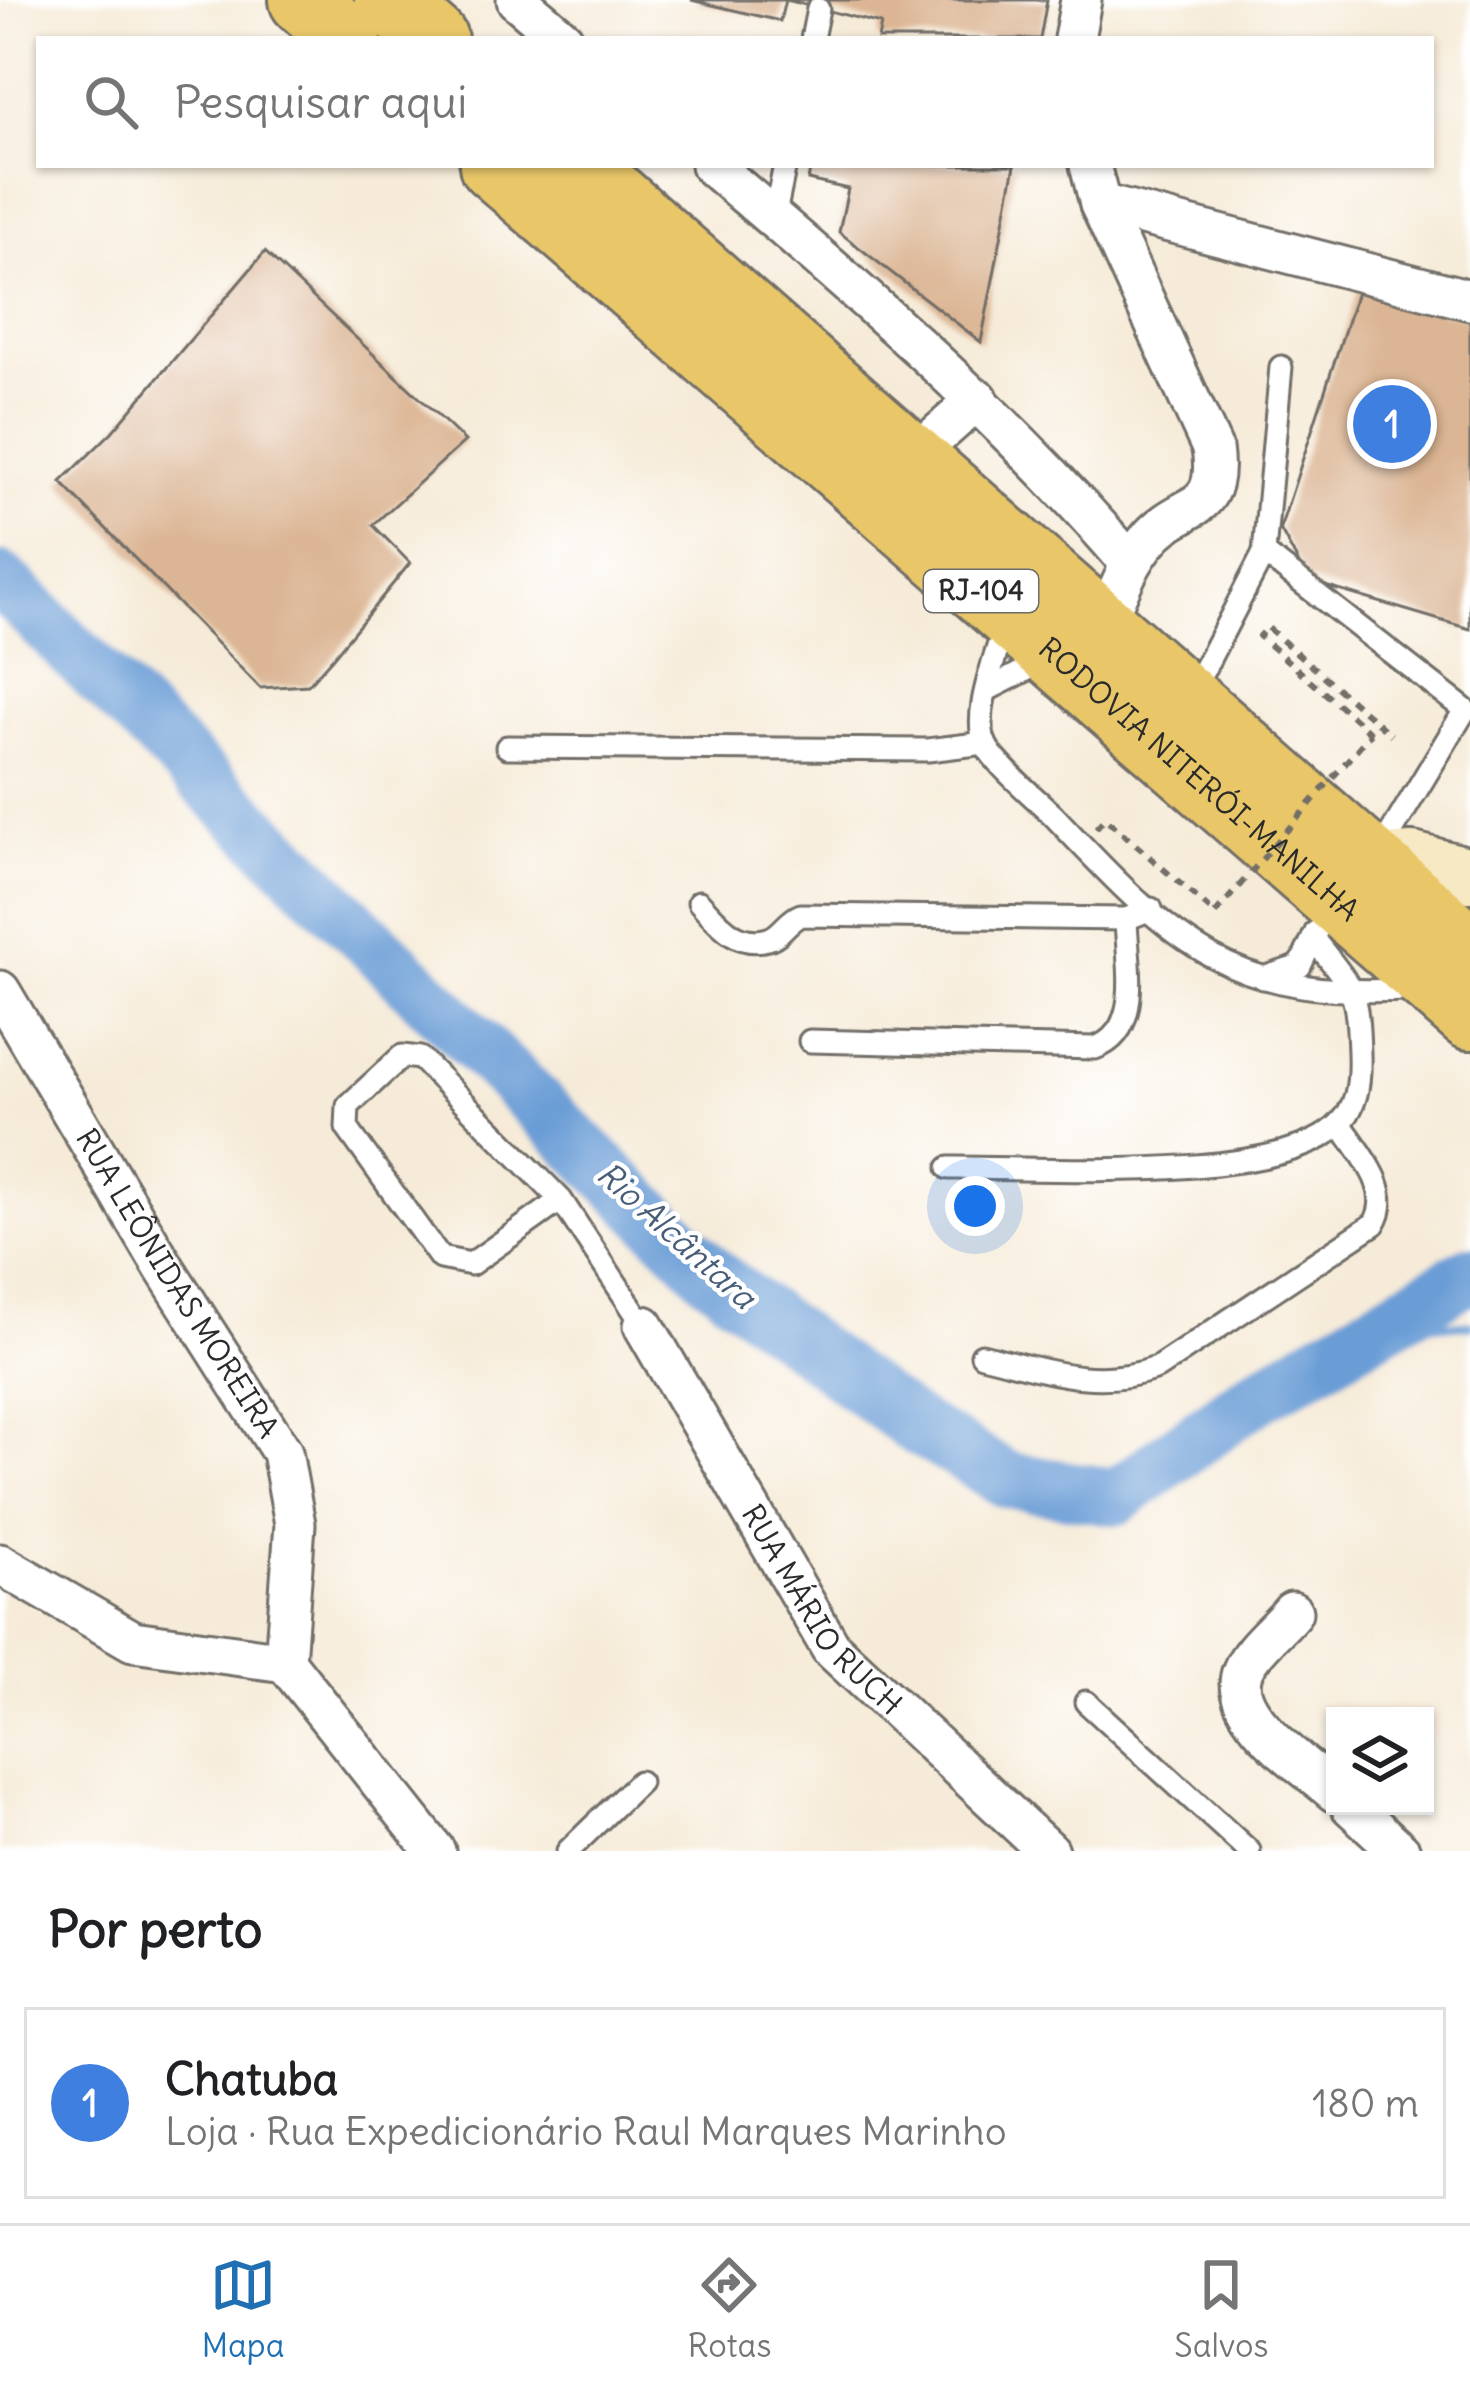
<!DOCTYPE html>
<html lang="pt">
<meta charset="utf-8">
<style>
body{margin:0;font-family:Delius,sans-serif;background:#f2f2f2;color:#202124}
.controls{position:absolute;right:36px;bottom:36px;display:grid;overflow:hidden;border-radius:0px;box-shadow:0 3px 9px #0004}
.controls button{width:108px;height:108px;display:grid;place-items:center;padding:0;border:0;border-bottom:3px solid #e0e0e0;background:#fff;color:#202124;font:60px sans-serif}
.you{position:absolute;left:975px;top:1206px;width:42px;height:42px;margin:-30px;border:9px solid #fff;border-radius:50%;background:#1a73e8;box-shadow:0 0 0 18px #1a73e833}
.badge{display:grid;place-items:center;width:78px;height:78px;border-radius:50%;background:#1f6fb2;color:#fff;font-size:39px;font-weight:700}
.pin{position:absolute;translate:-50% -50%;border:6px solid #fff;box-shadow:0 3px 12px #0006}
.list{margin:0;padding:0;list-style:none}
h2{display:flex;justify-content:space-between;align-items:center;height:156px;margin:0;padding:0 48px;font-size:51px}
h2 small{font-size:39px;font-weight:400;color:#757577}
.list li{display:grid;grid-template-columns:78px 1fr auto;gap:36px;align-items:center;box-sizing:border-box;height:192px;margin:0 24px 24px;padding:0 24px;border:3px solid #e0e0e0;border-radius:0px}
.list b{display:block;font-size:45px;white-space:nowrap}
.list p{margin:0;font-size:39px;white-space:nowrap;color:#757577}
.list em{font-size:39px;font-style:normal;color:#757577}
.icon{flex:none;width:66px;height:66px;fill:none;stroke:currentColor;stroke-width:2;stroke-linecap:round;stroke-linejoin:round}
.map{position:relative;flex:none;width:1470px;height:1851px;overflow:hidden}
.search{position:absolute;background:#fff;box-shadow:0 3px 9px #0004;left:36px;right:36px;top:36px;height:132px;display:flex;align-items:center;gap:30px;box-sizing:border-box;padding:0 42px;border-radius:0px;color:#757577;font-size:45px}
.sheet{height:372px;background:#fff}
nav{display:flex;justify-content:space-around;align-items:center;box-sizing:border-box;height:168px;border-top:3px solid #e0e0e0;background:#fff;font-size:33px;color:#757577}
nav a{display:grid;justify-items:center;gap:6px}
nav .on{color:#1f6fb2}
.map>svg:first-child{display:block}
</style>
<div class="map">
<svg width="1470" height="1851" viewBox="0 0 1470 1851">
<rect width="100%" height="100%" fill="#fff"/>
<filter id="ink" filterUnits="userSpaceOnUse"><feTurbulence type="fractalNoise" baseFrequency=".00833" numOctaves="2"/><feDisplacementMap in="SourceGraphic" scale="24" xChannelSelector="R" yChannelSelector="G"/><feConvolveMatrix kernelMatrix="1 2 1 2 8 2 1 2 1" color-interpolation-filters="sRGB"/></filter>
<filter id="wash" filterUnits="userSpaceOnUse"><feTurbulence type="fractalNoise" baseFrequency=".004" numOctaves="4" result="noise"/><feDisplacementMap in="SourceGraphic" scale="48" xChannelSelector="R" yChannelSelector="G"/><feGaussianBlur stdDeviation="2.7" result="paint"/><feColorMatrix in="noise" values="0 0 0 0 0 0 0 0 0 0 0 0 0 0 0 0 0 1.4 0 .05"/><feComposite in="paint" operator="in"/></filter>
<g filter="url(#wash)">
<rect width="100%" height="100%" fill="#f6ebd8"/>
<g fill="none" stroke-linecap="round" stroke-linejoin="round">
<!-- stream -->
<path stroke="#6b9dd6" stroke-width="9" d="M1386 1324 1470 1325"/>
<!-- river -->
<path stroke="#6b9dd6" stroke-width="57" d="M0 580 713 1276 910 1423 1008 1480 1116 1497 1253 1398 1470 1274"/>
</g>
<g id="blocks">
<!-- building -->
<g fill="#dcb694">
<path d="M691 0H785L780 21Z"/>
<path d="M786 0H1047L1040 39H878L881 24Z"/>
<path d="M811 165H1015L981 342 839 232 848 189 808 180Z"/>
<path d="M265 252 465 441 373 525 410 563 333 657 308 685 260 688 61 482 112 432Z"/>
<path d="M1358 289 1470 319V629L1308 581 1280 529Z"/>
</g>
</g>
</g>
<g filter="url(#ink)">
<use href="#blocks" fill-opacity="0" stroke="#726e68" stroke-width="3"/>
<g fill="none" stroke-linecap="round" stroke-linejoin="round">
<defs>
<g id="lane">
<path d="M812 39 818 9"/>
<path d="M774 219 785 165"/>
<path d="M1264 553 1465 710 1377 856"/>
<path d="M1004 626C997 656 972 712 985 743 993 763 1038 800 1055 817 1177 947 1233 1002 1419 989"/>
<path d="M989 689 1048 659"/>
<path d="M1190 696 1264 553 1281 367"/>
<path d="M507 747 928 750 985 743"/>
<path d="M699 902C718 922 736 948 768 939 781 936 787 920 801 915L1126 919 1151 909"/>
<path d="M1263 978 1300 966 1316 932"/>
<path d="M810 1041 1095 1048C1144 1031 1127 963 1126 919"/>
<path d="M949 1168C1040 1167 1267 1184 1335 1128 1358 1109 1360 1082 1359 1053 1357 990 1354 990 1315 941"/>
<path d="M561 1200 471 1264 440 1258 347 1128 348 1106 402 1056 420 1058 561 1200 644 1326"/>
<path d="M982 1355C1044 1370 1096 1390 1157 1368L1374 1224C1396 1190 1359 1153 1340 1123"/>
<path d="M1086 1702 1249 1851"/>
<path d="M568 1851 639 1782"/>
</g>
<g id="street">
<path d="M517 0 563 39"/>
<path d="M1074 39 1081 0"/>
<path d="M711 165C858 290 1004 416 1130 563"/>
<path d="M1090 165 1100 204 1212 448C1222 517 1181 500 1148 540 1127 565 1117 595 1104 625"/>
<path d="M1100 204 1470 300"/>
<path d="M915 455 978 399"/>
<path id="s1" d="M0 991 165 1269 282 1452 295 1524 285 1662"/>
<path id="s2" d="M644 1326 831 1648 1048 1851"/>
<path d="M0 1564 133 1641 285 1662"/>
<path d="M1292 1612C1278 1629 1251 1650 1243 1670 1224 1714 1306 1766 1335 1792"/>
<path d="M285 1662 435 1851"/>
<path d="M1351 1806 1400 1851"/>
</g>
<path id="secondary" d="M1373 863 1412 860 1470 875"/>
<g id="highway">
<path d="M303 0 348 39"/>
<path d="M388 0 434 39"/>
<path id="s3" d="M493 165 1470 1016"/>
<path d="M579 165 1470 949"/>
</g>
</defs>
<!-- lane casing -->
<use href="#lane" stroke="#726e68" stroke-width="27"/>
<!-- street casing -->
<use href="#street" stroke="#726e68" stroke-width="45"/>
<!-- secondary casing -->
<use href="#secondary" stroke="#726e68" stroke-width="60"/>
<!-- highway casing -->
<use href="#highway" stroke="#726e68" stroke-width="72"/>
<!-- path -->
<g stroke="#726e68" stroke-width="6" stroke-dasharray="9 9" stroke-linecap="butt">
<path d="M1371 733 1259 636 1267 627 1391 735"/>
<path d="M1096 828 1105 818 1215 914"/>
</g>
<!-- lane -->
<use href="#lane" stroke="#fff" stroke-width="21"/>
<!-- street -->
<use href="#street" stroke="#fff" stroke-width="39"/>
<!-- secondary -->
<use href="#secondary" stroke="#f6e9c3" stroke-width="54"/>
<!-- highway -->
<use href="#highway" stroke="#e9c769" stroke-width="66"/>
<!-- path-bridge -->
<path stroke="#726e68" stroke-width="6" stroke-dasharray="9 9" stroke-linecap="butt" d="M1215 914 1371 733"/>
</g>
</g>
<g text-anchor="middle" stroke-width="9" stroke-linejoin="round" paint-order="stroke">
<!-- shield labels -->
<rect fill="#fff" stroke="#6b6b6b" stroke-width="3" x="924" y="570" width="114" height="42" rx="9"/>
<g font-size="27" font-weight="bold" fill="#2b2b2b">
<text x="981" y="600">RJ-104</text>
</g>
<!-- street labels -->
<g font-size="30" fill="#2b2b2b" stroke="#fff">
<text dy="10" stroke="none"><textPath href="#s3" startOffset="936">RODOVIA NITERÓI-MANILHA</textPath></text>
<text dy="10" stroke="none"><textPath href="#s1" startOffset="342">RUA LEÔNIDAS MOREIRA</textPath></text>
<text dy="10" stroke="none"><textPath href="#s2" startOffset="336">RUA MÁRIO RUCH</textPath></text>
</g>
<!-- water labels -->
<g font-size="33" font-style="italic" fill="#485e78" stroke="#fff">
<text transform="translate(677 1235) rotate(42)" y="12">Rio Alcântara</text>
</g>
</g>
</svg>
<div class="controls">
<button><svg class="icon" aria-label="layers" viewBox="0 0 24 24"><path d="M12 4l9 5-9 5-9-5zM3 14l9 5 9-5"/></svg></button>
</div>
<div class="you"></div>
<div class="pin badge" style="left:1392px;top:424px;background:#3f7fe0">1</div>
<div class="search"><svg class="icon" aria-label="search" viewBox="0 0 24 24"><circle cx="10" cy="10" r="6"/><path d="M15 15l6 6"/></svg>Pesquisar aqui</div>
</div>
<section class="sheet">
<h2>Por perto<small></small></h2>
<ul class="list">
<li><span class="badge" style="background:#3f7fe0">1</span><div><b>Chatuba</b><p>Loja · Rua Expedicionário Raul Marques Marinho</p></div><em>180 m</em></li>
</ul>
</section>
<nav>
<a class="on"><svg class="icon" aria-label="map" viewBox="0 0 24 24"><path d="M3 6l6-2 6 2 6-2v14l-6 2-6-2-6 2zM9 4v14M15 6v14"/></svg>Mapa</a>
<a><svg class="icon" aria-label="directions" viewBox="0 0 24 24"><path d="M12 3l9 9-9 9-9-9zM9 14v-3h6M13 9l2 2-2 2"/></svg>Rotas</a>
<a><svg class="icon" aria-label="saved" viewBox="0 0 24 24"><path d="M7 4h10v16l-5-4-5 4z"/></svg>Salvos</a>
</nav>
